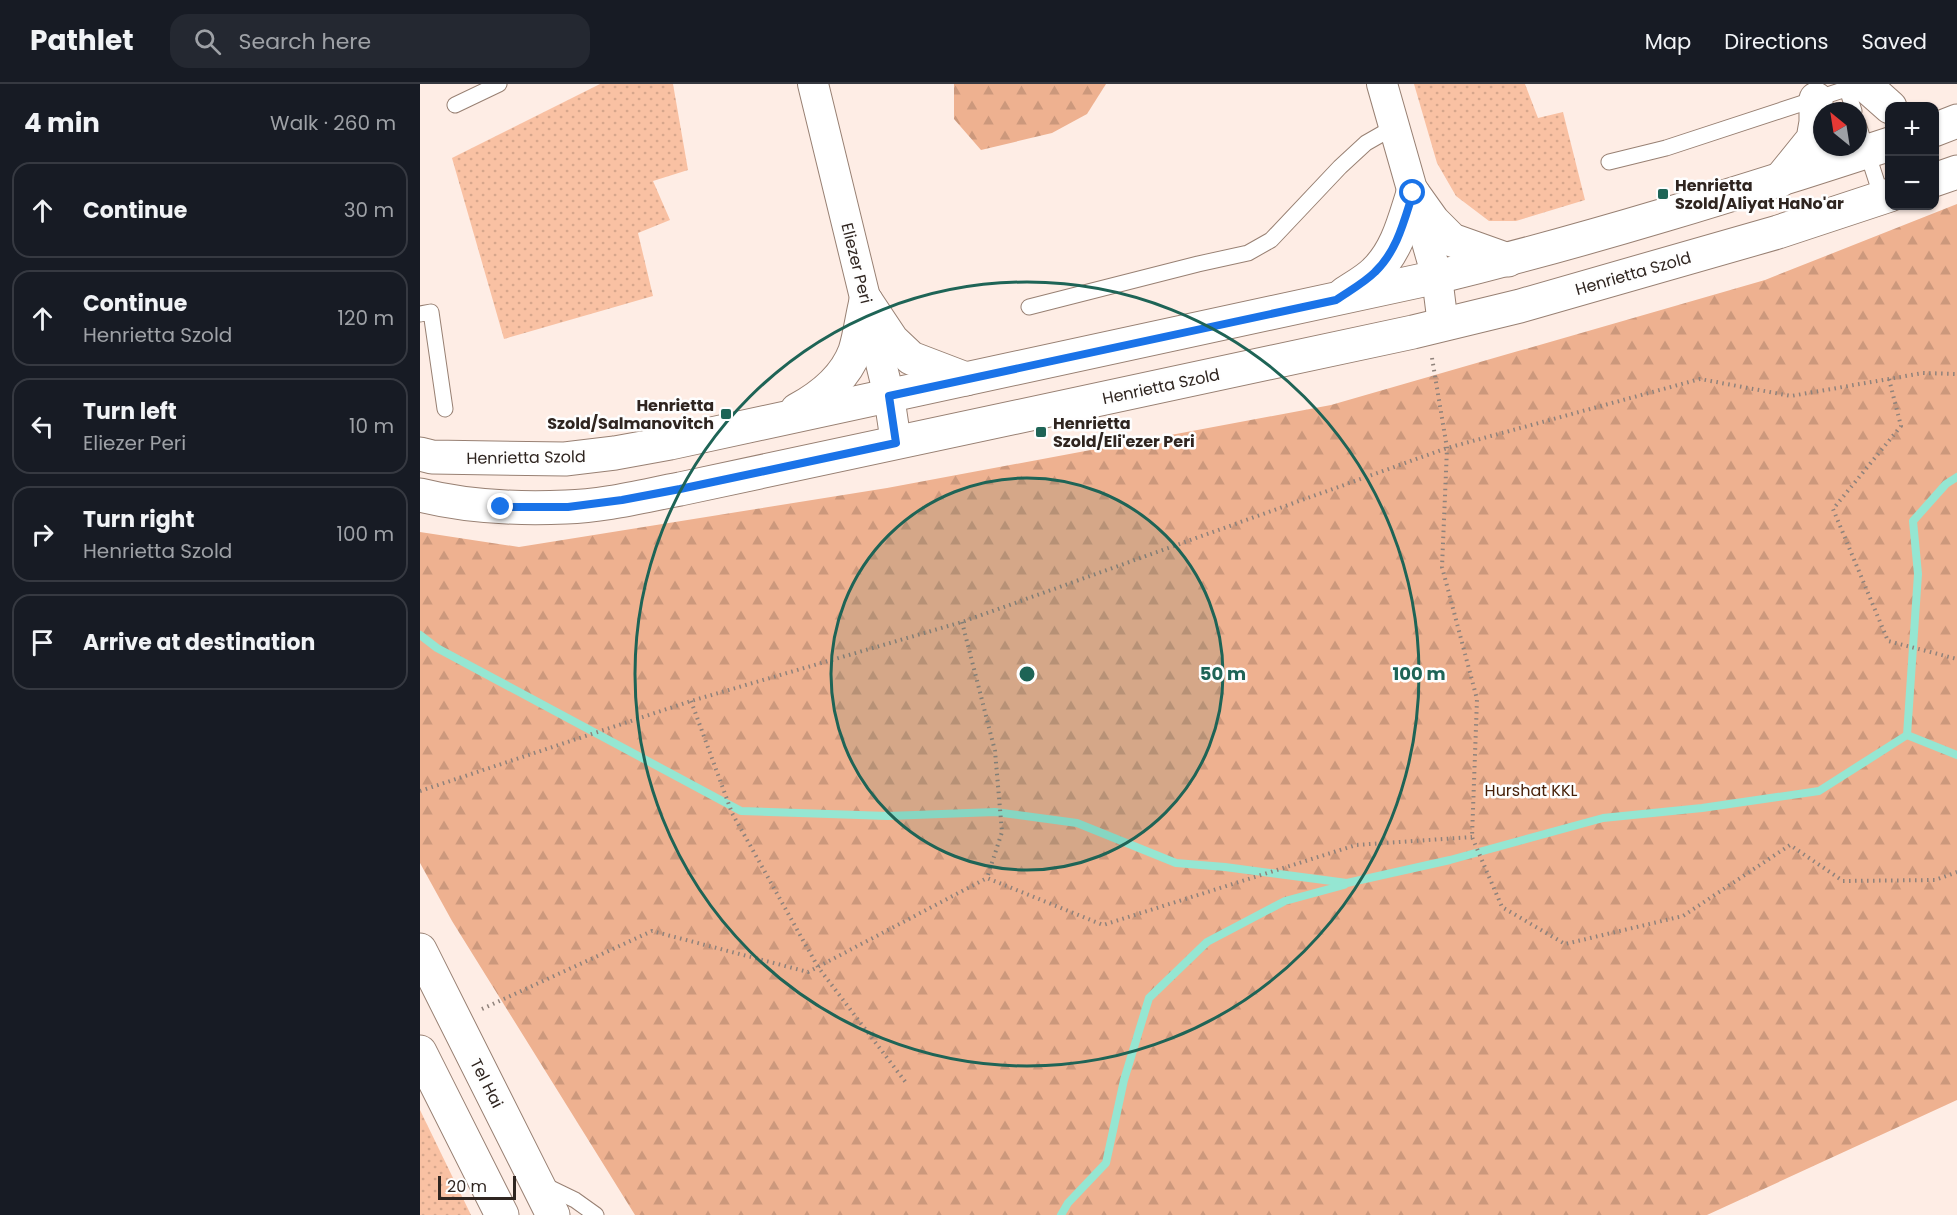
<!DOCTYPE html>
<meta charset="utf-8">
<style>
body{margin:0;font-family:Poppins,sans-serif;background:#242831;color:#f1f3f6}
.controls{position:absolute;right:18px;top:18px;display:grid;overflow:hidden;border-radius:12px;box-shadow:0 2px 4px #0004}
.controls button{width:54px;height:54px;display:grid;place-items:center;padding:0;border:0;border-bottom:2px solid #363941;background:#171b24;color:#f1f3f6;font:30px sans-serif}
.compass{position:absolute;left:1393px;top:18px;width:54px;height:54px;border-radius:50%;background:#171b24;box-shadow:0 2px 4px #0004;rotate:330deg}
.scale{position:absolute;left:18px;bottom:15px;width:78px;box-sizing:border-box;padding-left:6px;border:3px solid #2f2520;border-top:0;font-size:16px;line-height:21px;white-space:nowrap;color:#2f2520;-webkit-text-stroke:4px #fefefe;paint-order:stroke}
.stop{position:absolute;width:18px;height:18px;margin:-14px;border:4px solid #1a73e8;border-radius:50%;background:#fff}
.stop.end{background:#1a73e8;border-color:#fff;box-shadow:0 2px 6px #0008}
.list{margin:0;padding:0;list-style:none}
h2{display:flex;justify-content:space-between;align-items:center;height:78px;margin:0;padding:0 24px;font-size:26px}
h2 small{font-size:20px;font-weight:400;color:#9ea1a6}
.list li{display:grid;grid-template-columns:39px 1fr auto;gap:18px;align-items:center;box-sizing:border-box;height:96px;margin:0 12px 12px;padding:0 12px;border:2px solid #363941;border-radius:18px}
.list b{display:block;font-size:22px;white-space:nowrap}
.list p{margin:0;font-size:20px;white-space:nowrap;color:#9ea1a6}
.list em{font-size:20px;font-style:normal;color:#9ea1a6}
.icon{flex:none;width:33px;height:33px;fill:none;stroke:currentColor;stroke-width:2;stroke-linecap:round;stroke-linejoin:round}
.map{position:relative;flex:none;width:1537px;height:1131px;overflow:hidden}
header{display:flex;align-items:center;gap:36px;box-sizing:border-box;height:84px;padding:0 30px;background:#171b24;border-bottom:2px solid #363941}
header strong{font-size:28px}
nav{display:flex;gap:33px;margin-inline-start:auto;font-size:21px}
.search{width:420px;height:54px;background:#242831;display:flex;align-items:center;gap:15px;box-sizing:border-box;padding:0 21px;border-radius:18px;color:#9ea1a6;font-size:22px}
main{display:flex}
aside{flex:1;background:#171b24}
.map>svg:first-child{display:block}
</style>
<header>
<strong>Pathlet</strong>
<div class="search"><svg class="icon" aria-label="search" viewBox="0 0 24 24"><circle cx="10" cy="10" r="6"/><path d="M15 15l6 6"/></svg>Search here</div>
<nav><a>Map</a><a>Directions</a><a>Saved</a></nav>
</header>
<main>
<aside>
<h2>4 min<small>Walk · 260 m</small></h2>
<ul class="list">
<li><svg class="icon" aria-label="ahead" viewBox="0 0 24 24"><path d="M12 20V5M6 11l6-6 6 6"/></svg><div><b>Continue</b></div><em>30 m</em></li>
<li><svg class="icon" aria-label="ahead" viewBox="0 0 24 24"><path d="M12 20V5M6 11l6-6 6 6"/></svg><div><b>Continue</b><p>Henrietta Szold</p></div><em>120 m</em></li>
<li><svg class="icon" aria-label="left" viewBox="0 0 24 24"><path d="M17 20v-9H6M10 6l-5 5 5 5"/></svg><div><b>Turn left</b><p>Eliezer Peri</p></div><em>10 m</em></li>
<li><svg class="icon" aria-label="right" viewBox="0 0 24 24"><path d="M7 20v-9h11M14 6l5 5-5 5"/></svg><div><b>Turn right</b><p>Henrietta Szold</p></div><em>100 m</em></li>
<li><svg class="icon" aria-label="arrive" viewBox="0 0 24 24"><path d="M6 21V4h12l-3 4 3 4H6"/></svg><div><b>Arrive at destination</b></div></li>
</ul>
</aside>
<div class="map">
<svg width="1537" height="1131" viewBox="0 0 1537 1131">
<defs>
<pattern id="grass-dots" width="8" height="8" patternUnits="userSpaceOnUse" patternTransform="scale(1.5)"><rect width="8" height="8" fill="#f9c1a3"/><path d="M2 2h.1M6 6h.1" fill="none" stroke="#d6a68c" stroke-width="1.8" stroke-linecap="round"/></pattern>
<pattern id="forest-firs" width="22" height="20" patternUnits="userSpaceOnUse" patternTransform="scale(1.5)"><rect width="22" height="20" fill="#eeb190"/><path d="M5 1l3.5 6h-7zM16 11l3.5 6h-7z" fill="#cc987c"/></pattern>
</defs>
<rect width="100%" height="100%" fill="#feede5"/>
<!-- grass -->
<g fill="url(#grass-dots)">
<path d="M180 0H253L268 86 233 97 250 136 218 149 233 212 84 255 32 74Z"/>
<path d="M994 0H1105L1118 34 1143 28 1165 116 1096 137H1069L1036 112 1017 79Z"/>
<path d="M0 1026 51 1131H0Z"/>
</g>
<!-- forest -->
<g fill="url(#forest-firs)">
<path d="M534 0H686L667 30 632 49 561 66 534 35Z"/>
<path d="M1537 120V1016L1287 1131H215L32 837 0 779V448L99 463 467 404 911 321 1345 196Z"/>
</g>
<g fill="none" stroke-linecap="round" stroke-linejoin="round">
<!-- stream -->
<g stroke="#95e6d2" stroke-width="8">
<path d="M1537 393 1526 400 1493 437 1498 490 1487 651 1537 671"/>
<path d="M0 551 17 564 321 727 468 732 575 728 657 739 756 779 805 783 927 799 1030 776 1183 734 1282 724 1399 707 1487 651"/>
<path d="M641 1131 648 1119 686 1079 704 996 729 914 787 858 865 817 924 801"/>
</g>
<defs>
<g id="lane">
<path d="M1427 5 1434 27"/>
<path d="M35 21 79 0"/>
<path d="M1438 40 1462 114"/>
<path d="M1189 78 1246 64 1441 0"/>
<path d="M609 223 778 180 828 169 851 156 920 83 946 59 974 43"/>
<path d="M0 230 11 228 25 325"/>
<path d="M124 1101 155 1116 176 1131"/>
</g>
<g id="street">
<path d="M393 0 469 312 476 359"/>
<path d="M962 0 1017 193 1023 241"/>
</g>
<g id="secondary">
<path d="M1444 0 1470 23"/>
<path d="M1514 46 1537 37"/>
<path d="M1514 96 1537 88"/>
<path d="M1359 97 1393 55 1396 38V15"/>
<path d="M993 109 1013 137 1032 156 1088 176"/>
<path d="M924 210C934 203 946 197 955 188 977 167 984 137 993 109"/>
<path d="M446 217 472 256 491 274 546 295"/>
<path d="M377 326C401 313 425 294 435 267 440 251 442 233 446 217"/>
<path d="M0 370 12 373 145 375 195 369 250 359 1017 193C1169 156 1320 109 1470 60"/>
<path d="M0 411C47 423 98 425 146 423 184 422 223 412 260 405L993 248 1100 222 1358 148 1470 111"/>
</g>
<g id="highway">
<path d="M0 866 133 1131"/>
<path d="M0 968 82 1131"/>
</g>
</defs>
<!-- lane casing -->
<use href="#lane" stroke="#988073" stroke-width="17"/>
<!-- street casing -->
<use href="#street" stroke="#988073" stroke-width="32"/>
<!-- secondary casing -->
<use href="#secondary" stroke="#988073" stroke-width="35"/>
<!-- highway casing -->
<use href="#highway" stroke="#988073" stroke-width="35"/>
<!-- path -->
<g stroke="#8f827b" stroke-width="4" stroke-dasharray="1.5 4.5" stroke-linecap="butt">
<path d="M1012 274 1027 364 1022 483 1057 615 1052 753 1082 823 1145 860 1263 832 1370 761 1423 797 1515 796 1537 788"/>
<path d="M1469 295 1481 342 1413 425 1468 557 1537 575"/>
<path d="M542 538 575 667 582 748 567 794"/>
<path d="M271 617 312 729 398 883 487 1000"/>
<path d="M0 707 271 617 542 538 1027 364 1280 295 1371 312 1503 289 1537 290"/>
<path d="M62 925 232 847 388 888 567 794 683 841 936 761 1052 753"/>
</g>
<!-- lane -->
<use href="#lane" stroke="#fff" stroke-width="15"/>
<!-- street -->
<use href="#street" stroke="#fff" stroke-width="30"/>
<!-- secondary -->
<use href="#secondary" stroke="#fff" stroke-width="33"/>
<!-- highway -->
<use href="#highway" stroke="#fff" stroke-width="33"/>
</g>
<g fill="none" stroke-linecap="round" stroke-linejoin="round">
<!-- route -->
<path stroke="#1a73e8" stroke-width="8" d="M81 423H148L202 416 260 405 476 359 469 312 916 216C929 207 944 199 955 188 977 167 984 137 993 109"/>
</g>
<!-- distance rings -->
<circle cx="607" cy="590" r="196" fill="#1e6456" fill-opacity=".12"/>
<g fill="none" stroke="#1e6456" stroke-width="3">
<circle cx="607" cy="590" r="196"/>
<circle cx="607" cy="590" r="392"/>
</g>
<!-- markers -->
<g fill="#1e6456" stroke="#fefefe" stroke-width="2">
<rect x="1237" y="104" width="12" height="12" rx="3"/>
<rect x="300" y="324" width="12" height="12" rx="3"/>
<rect x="615" y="342" width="12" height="12" rx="3"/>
</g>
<g text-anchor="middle" stroke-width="5" stroke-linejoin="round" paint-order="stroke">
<!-- poi labels -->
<g font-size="16" font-weight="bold" fill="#2f2520" stroke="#fefefe" text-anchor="start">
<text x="1255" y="107">Henrietta<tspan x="1255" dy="18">Szold/Aliyat HaNo'ar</tspan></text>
<text x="294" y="327" text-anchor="end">Henrietta<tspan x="294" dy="18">Szold/Salmanovitch</tspan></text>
<text x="633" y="345">Henrietta<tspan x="633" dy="18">Szold/Eli'ezer Peri</tspan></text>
</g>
<!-- street labels -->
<g font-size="16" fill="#2f2520" stroke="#fefefe">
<text transform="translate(437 179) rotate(76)" y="6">Eliezer Peri</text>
<text transform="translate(1213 189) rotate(-16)" y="6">Henrietta Szold</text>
<text transform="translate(741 302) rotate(-12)" y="6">Henrietta Szold</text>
<text transform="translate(106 373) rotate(-1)" y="6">Henrietta Szold</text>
<text transform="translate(67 999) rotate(63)" y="6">Tel Hai</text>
</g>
<!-- park labels -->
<g font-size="16" fill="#451f07" stroke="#fefefe">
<text x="1111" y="712">Hurshat KKL</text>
</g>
</g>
<circle cx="607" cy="590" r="9" fill="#1e6456" stroke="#fefefe" stroke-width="3"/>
<g font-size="18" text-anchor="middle" font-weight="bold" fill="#1e6456" stroke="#fefefe" stroke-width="5" stroke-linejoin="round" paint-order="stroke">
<text x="803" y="596">50 m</text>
<text x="999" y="596">100 m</text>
</g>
</svg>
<div class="controls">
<button>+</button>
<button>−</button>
</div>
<svg class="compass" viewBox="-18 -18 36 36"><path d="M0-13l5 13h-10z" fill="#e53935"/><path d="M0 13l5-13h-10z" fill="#9ea1a6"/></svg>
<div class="scale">20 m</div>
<div class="stop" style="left:993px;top:109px"></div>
<div class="stop end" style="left:81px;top:423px"></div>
</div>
</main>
